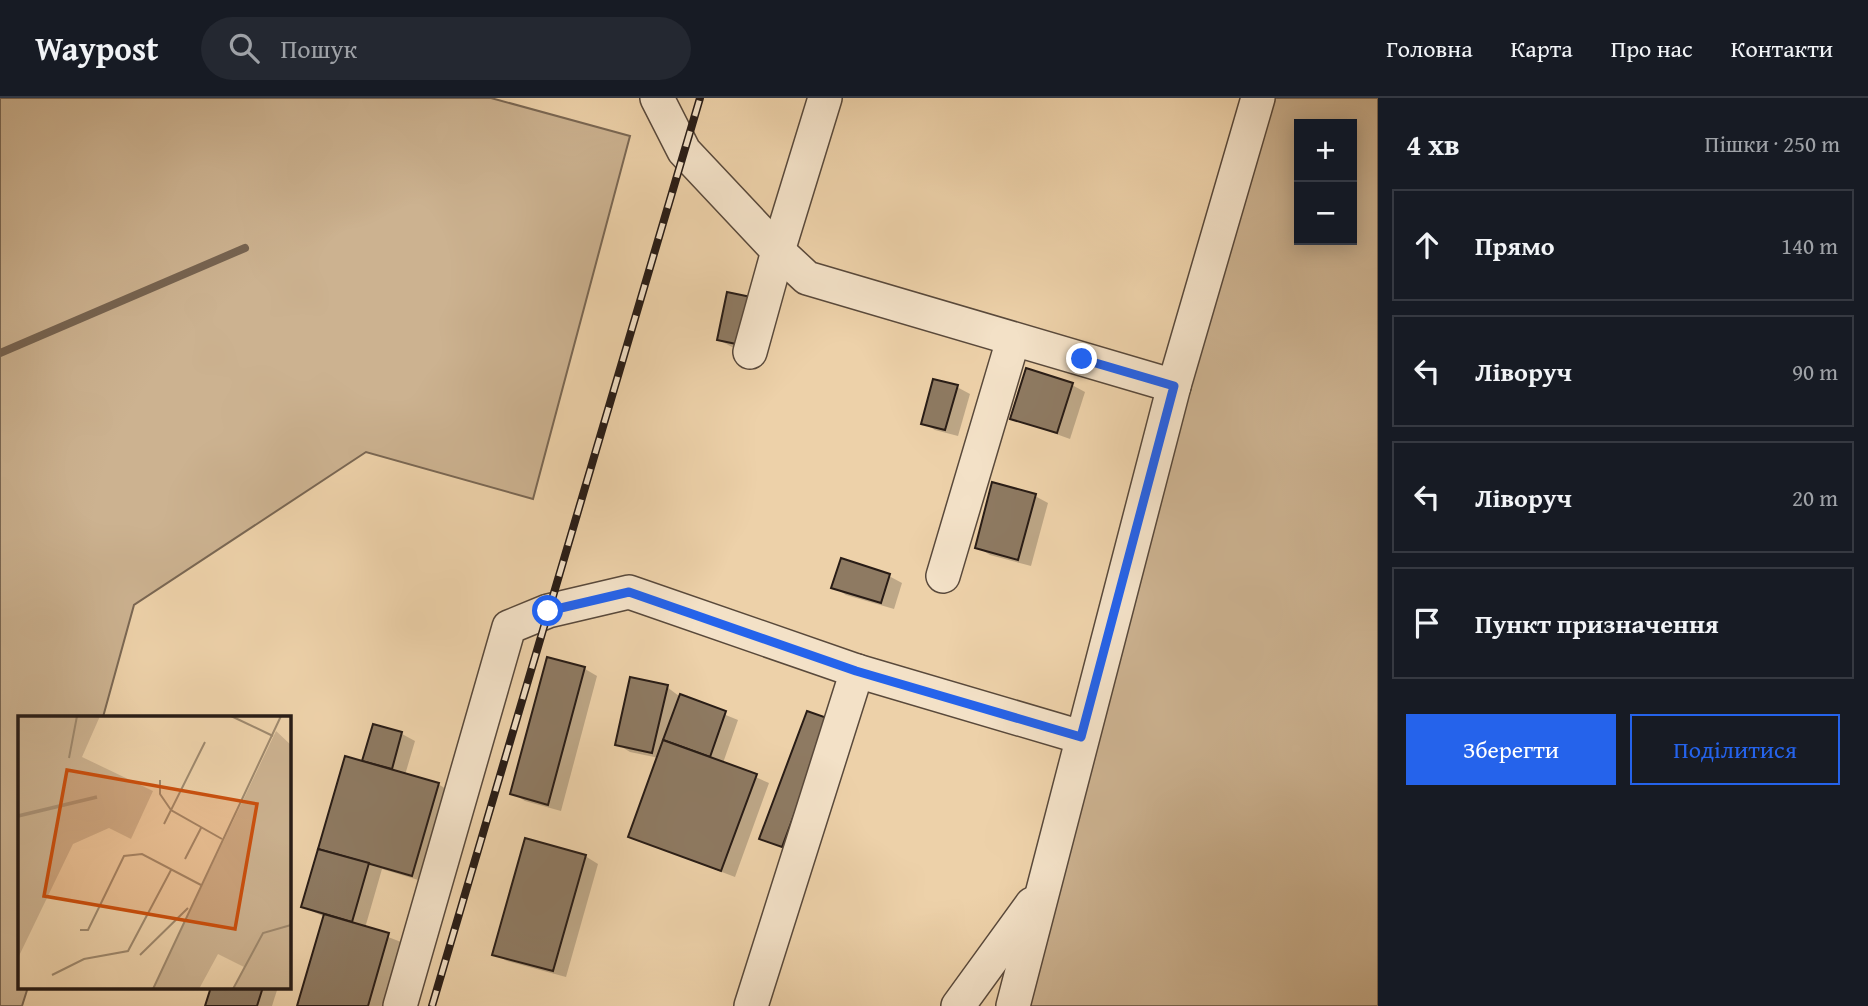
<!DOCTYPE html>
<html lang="uk">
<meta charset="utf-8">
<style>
body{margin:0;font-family:"Gentium Book Plus",serif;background:#242831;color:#f1f3f6}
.controls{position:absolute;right:21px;top:21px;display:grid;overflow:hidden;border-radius:0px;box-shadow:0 4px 18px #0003}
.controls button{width:63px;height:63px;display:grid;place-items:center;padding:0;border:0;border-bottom:2px solid #363941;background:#171b24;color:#f1f3f6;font:35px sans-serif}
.stop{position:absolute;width:21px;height:21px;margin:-16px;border:5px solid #2563eb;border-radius:50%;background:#fff}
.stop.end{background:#2563eb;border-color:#fff;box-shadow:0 2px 7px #0008}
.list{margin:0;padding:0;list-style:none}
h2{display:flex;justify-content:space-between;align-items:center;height:91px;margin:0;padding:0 28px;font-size:30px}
h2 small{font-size:23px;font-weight:400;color:#9ea1a6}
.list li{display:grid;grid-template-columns:46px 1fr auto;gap:21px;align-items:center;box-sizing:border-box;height:112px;margin:0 14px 14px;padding:0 14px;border:2px solid #363941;border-radius:0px}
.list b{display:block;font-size:26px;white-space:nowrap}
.list em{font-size:23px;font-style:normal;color:#9ea1a6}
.actions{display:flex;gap:14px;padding:21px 28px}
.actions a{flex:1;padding:16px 0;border:2px solid #2563eb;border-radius:0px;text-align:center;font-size:24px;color:#2563eb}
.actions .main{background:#2563eb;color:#fff}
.icon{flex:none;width:38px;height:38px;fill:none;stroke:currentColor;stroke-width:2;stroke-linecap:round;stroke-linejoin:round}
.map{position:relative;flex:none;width:1378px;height:908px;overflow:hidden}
header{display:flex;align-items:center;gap:42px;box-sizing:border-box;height:98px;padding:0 35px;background:#171b24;border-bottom:2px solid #363941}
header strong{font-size:33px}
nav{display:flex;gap:38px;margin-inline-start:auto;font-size:24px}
.search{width:490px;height:63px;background:#242831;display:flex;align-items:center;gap:18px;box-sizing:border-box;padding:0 24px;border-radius:38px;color:#9ea1a6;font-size:26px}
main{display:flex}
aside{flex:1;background:#171b24}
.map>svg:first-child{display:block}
</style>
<header>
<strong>Waypost</strong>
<div class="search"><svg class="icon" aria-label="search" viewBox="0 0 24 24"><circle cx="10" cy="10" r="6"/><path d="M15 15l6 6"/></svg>Пошук</div>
<nav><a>Головна</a><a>Карта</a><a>Про нас</a><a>Контакти</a></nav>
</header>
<main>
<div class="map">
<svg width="1378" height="908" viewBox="0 0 1378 908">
<rect width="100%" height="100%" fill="#edd1a9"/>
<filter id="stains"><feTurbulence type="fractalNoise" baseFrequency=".00286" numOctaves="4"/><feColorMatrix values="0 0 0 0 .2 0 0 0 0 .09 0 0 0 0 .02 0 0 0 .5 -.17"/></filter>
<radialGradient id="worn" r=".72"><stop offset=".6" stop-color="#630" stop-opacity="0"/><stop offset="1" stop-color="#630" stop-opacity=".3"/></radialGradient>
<!-- green -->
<g fill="#ccb290" stroke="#7a6753" stroke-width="2" fill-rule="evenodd">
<path d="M0 0H491L630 38 533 401 366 354 134 507 103 619H19V889H28L22 908H0Z"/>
<path d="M1258 0H1378V908H1013ZM1299 26H1352V142H1299Z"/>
</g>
<!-- shadow -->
<g fill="#0003">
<path d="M729 196 754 254 732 249 719 242Z"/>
<path d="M1072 287 1085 294 1070 341 1012 320Z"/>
<path d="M957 289 970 296 958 338 935 332 923 325Z"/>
<path d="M1035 398 1048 405 1031 468 990 457 977 449Z"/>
<path d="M889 478 902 485 894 511 846 497 834 489Z"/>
<path d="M585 571 597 578 561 713 525 703 512 695Z"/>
<path d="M667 589 679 598 738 622 723 665 769 685 735 779 630 739 659 660 630 654 617 646Z"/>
<path d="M808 615 795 755 761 740Z"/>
<path d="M374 628 402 636 415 643 405 677 438 686 451 694 425 784 382 771 365 830 401 844 382 908H299L325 819 303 809 363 665Z"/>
<path d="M585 758 598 766 566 879 507 863 494 856Z"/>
<path d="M213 889H278L272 908H206Z"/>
</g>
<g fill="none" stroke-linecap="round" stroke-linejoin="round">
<!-- stream -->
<path stroke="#766350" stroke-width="8" d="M0 255 245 150"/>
</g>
<!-- building -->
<g fill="#8e7a62" stroke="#281c16" stroke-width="2">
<path d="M727 194 751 199 741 247 717 242Z"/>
<path d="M1026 270 1073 285 1057 335 1010 321Z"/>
<path d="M933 281 958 287 945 332 921 326Z"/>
<path d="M992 384 1036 396 1018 462 975 450Z"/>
<path d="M841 460 890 476 881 505 831 490Z"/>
<path d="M547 559 585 569 548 707 510 696Z"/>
<path d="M630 579 668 587 652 655 615 647Z"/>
<path d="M680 596 726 613 710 659 663 642Z"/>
<path d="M807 613 830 621 782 749 759 741Z"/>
<path d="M373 626 402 634 392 671 362 663Z"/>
<path d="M663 642 757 676 721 773 628 739Z"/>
<path d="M345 658 439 685 412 778 318 751Z"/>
<path d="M525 740 586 757 553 873 492 857Z"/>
<path d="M318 751 369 765 352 824 301 809Z"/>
<path d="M324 816 389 835 368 908H297Z"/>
<path d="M211 889H263L257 908H205Z"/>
</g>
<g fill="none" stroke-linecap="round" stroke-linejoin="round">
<defs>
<g id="minor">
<path d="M657 0 684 53 778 153 750 254"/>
<path d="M825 0 778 153 807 180 1174 288"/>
<path d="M943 478 1013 242"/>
<path d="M400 908 509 529 548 513 629 494 857 573 1081 639"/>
<path d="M751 908 857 573"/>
<path d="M958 908 1032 806"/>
<path d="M1013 908 1174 288 1258 0"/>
</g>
</defs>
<!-- minor casing -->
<use href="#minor" stroke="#59493b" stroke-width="36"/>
<!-- minor -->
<use href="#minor" stroke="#f3e1c7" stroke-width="33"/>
<defs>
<path id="rail" d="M432 908 700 0"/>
</defs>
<!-- rail casing -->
<use href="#rail" stroke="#281c16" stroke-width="8"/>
<!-- rail -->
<use href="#rail" stroke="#f3e1c7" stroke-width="5" stroke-dasharray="16" stroke-linecap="butt"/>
</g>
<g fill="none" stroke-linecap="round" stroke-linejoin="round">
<!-- route -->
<path stroke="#2563eb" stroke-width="9" d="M548 513 629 494 856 573 1081 639 1174 288 1082 261"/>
</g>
<!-- overview -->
<g transform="translate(18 618)">
<rect width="273" height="273" fill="#edd1a9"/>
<path d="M0 0H82L64 41 135 75 113 123 91 112 55 128 0 242ZM258 15 273 29V273H216L226 251 200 238 181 273H135Z" fill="#ccb290"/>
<path fill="none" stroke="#aa9377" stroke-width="3.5" d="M0 100 79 81"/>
<path fill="none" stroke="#9e896e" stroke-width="2" d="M213 0 255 20M187 26 153 94 204 123M51 42 59 0M142 64V78L153 94 146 108M167 143 183 112M62 214H70L106 140 124 138 183 169M122 239 170 192M34 259 66 243 110 235 153 154M135 273 263 0M215 273 245 217 273 209"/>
<path fill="#cb500e" fill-opacity="0.15" stroke="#cb500e" stroke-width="3.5" d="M49 54 239 88 217 213 26 180Z"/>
<rect width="273" height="273" fill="none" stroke="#281c16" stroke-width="3.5"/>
</g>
<rect width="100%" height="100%" filter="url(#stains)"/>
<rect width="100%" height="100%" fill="url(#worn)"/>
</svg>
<div class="controls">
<button>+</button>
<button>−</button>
</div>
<div class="stop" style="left:548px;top:513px"></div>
<div class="stop end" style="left:1082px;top:261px"></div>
</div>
<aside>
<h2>4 хв<small>Пішки · 250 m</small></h2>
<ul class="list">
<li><svg class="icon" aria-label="ahead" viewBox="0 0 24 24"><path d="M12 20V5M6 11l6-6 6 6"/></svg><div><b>Прямо</b></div><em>140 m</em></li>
<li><svg class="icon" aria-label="left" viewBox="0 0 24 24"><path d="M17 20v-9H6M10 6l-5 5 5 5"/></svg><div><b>Ліворуч</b></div><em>90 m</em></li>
<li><svg class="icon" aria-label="left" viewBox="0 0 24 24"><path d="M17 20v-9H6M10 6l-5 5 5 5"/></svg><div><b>Ліворуч</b></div><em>20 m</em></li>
<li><svg class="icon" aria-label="arrive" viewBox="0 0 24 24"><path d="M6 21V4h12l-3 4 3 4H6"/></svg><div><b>Пункт призначення</b></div></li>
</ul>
<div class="actions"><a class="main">Зберегти</a><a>Поділитися</a></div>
</aside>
</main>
